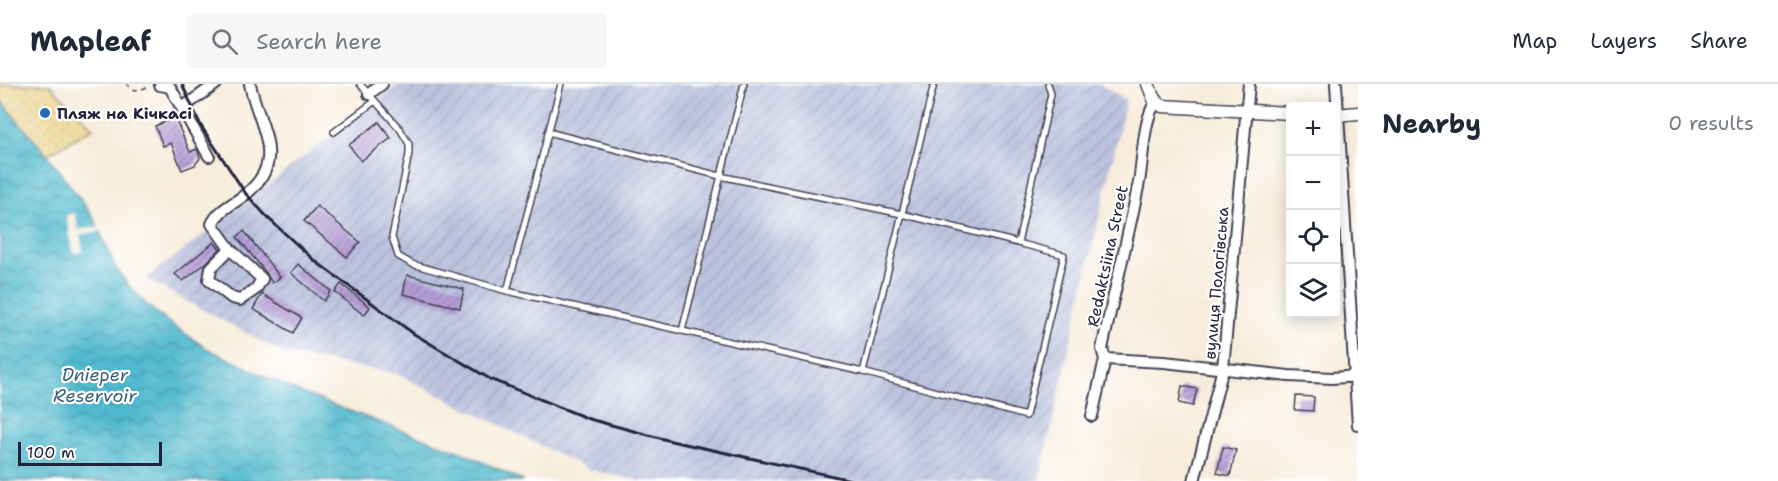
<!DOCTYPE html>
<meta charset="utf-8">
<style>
body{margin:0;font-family:"Shantell Sans",sans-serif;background:#f6f6f7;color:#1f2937}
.controls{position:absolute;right:18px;top:18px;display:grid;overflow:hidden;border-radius:6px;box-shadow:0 3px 15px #0003}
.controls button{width:54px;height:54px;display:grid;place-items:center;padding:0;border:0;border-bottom:2px solid #e0e1e3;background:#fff;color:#1f2937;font:30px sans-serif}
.scale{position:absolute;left:18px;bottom:15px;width:144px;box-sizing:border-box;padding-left:6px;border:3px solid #22223b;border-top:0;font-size:16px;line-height:21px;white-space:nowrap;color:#22223b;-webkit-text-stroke:4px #fff;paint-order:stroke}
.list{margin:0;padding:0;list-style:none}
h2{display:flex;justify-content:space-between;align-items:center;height:78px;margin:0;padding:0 24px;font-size:26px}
h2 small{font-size:20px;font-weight:400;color:#747a83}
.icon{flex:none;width:33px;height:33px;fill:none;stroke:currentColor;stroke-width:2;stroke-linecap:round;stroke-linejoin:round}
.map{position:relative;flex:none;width:1358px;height:397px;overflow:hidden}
header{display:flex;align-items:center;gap:36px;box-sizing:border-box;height:84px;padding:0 30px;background:#fff;border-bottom:2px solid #e0e1e3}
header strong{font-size:28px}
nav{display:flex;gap:33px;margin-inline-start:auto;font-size:21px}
.search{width:420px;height:54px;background:#f6f6f7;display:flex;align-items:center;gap:15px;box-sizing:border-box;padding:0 21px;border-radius:6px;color:#747a83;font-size:22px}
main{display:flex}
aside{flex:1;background:#fff}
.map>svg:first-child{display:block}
</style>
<header>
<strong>Mapleaf</strong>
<div class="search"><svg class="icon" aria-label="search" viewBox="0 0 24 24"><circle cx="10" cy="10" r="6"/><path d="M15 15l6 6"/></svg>Search here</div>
<nav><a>Map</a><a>Layers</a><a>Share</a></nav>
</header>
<main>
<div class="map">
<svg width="1358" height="397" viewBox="0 0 1358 397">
<defs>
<pattern id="industrial-furrows" width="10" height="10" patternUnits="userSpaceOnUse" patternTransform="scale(1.5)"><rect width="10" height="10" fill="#bbc3de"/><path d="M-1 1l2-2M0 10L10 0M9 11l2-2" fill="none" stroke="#a0a7bf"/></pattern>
<pattern id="sand-dots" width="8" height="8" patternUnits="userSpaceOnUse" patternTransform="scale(1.5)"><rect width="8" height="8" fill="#eeda9e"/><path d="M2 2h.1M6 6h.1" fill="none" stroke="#ccbb89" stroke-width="1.8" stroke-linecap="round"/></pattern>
<pattern id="water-waves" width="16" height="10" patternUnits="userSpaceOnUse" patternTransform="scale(1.5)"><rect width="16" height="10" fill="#51bacf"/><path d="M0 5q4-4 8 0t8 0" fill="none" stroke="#4397a9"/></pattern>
<pattern id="building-hatch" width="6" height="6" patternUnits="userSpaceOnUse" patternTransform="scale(1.5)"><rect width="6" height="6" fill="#b69dd8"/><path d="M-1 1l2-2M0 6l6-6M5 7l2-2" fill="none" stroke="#9480b0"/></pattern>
</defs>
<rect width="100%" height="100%" fill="#fff"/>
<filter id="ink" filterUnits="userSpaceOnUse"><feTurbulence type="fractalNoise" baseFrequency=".0167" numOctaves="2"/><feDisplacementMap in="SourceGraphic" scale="12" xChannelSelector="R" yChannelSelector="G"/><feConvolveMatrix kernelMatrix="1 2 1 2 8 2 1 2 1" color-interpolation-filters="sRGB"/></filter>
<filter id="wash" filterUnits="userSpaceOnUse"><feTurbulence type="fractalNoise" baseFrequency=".008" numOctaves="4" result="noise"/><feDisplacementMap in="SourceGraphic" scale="24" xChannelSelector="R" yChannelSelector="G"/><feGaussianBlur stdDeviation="1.35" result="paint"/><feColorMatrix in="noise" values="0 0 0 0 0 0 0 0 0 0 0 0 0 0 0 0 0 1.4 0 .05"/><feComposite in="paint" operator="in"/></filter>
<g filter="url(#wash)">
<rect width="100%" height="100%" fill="#f7ecda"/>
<!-- industrial -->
<path fill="url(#industrial-furrows)" d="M398 0H1099L1126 16 1039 397H641L590 386 397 290 283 269 146 195Z"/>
<!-- sand -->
<path fill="url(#sand-dots)" stroke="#887e6c" stroke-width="1.5" d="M0 0H49L93 44 47 71 0 16Z"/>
<!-- water -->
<path fill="url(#water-waves)" stroke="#3a6e85" stroke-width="1.5" d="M0 16 47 71 93 132 116 184 129 202 146 220 167 237 206 264 298 308 461 368 524 397H0Z"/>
<!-- pier -->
<path fill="#f7ecda" d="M75 129 78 146 101 142 102 147 80 151 83 167 74 170 66 131Z"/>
<g id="blocks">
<!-- building -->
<g fill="url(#building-hatch)">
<path d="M175 34 190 68 197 65 200 74 195 81 182 86 171 59 163 62 155 42Z"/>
<path d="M379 38 391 54 361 77 349 61Z"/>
<path d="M317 122 360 158 347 173 304 137Z"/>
<path d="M244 147 280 193 272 199 267 190 237 153Z"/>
<path d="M214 158 220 165 206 179 183 197 175 190Z"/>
<path d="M298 180 331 207 324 217 291 189Z"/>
<path d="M407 191 464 205 460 224 403 210Z"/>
<path d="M341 200 370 223 364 231 335 208Z"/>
<path d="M262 210 302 234 293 249 253 225Z"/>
<path d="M1182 302 1197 305 1193 322 1179 319Z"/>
<path d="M1296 312 1314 313 1313 327 1295 326Z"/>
<path d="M1223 363 1236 366 1230 392 1217 389Z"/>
</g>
</g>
</g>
<g filter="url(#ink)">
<use href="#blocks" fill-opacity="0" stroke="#424053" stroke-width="1.5"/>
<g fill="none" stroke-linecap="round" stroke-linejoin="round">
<defs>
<g id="service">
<path d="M360 0 400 45 409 60V70L392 153 398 172 412 180 507 207"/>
<path d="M561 0 507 207 863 288 1026 332 1064 171 1018 159 1051 10 1048 0"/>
<path d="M334 48 375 17"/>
<path d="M548 48 720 92 902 130 1018 159"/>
<path d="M682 247 744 0"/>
<path d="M863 288 934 0"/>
</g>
<g id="minor">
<path d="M1336 0 1358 341"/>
<path d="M160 1 170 3 209 72"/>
<path d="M369 10 382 0"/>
<path d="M182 24 216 0"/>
<path d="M230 165 211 184 209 196 232 214 240 216 256 205 262 195 230 165 212 140C219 125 234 120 246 110 289 76 258 42 250 0"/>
<path d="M1105 275 1164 278 1289 292 1332 294 1358 292"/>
<path d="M1092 332 1105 275 1102 265C1114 209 1128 154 1139 98 1143 77 1143 34 1156 18"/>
<path d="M1194 397 1223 284 1249 0"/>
</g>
<g id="tertiary">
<path d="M1148 0 1154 15 1162 22 1290 29"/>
<path d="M1336 31 1358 29"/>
</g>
</defs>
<!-- service casing -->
<use href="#service" stroke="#424053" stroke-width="8"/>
<!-- minor casing -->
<use href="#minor" stroke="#424053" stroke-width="14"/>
<!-- tertiary casing -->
<use href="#tertiary" stroke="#424053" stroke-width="15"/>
<!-- path -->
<path stroke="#424053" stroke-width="1.5" stroke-dasharray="4.5 4.5" stroke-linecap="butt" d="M126 0 135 6 151 3"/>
<!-- service -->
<use href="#service" stroke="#fff" stroke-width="5"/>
<!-- minor -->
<use href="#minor" stroke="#fff" stroke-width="10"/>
<!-- tertiary -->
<use href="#tertiary" stroke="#fff" stroke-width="12"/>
<!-- rail -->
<path stroke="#22223b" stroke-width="3" d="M182 0 201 42 246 110 269 135 315 177 414 250 490 295 589 335 671 357 856 397"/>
</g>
</g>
<!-- markers -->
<circle fill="#1f6fb2" stroke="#fff" stroke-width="2" cx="45" cy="29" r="6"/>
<g text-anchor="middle" stroke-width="4.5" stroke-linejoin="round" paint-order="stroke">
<!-- poi labels -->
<g font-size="16" font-weight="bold" fill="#22223b" stroke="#fff" text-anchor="start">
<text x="57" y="35">Пляж на Кічкасі</text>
</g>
<!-- street labels -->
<g font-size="16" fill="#22223b" stroke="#fff">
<text transform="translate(1107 172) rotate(-78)" y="6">Redaktsiina Street</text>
<text transform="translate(1216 199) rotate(-85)" y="6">вулиця Пологівська</text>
</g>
<!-- water labels -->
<g font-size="18" font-style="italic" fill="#355f76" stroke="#fff">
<text x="95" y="297">Dnieper<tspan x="95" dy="21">Reservoir</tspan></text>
</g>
</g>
</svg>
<div class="controls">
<button>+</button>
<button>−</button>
<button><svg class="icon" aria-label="locate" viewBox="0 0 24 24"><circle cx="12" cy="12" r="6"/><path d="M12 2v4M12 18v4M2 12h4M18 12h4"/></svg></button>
<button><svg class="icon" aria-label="layers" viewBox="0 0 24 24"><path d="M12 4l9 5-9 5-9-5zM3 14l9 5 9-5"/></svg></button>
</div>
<div class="scale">100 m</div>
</div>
<aside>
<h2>Nearby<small>0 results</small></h2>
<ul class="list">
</ul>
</aside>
</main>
